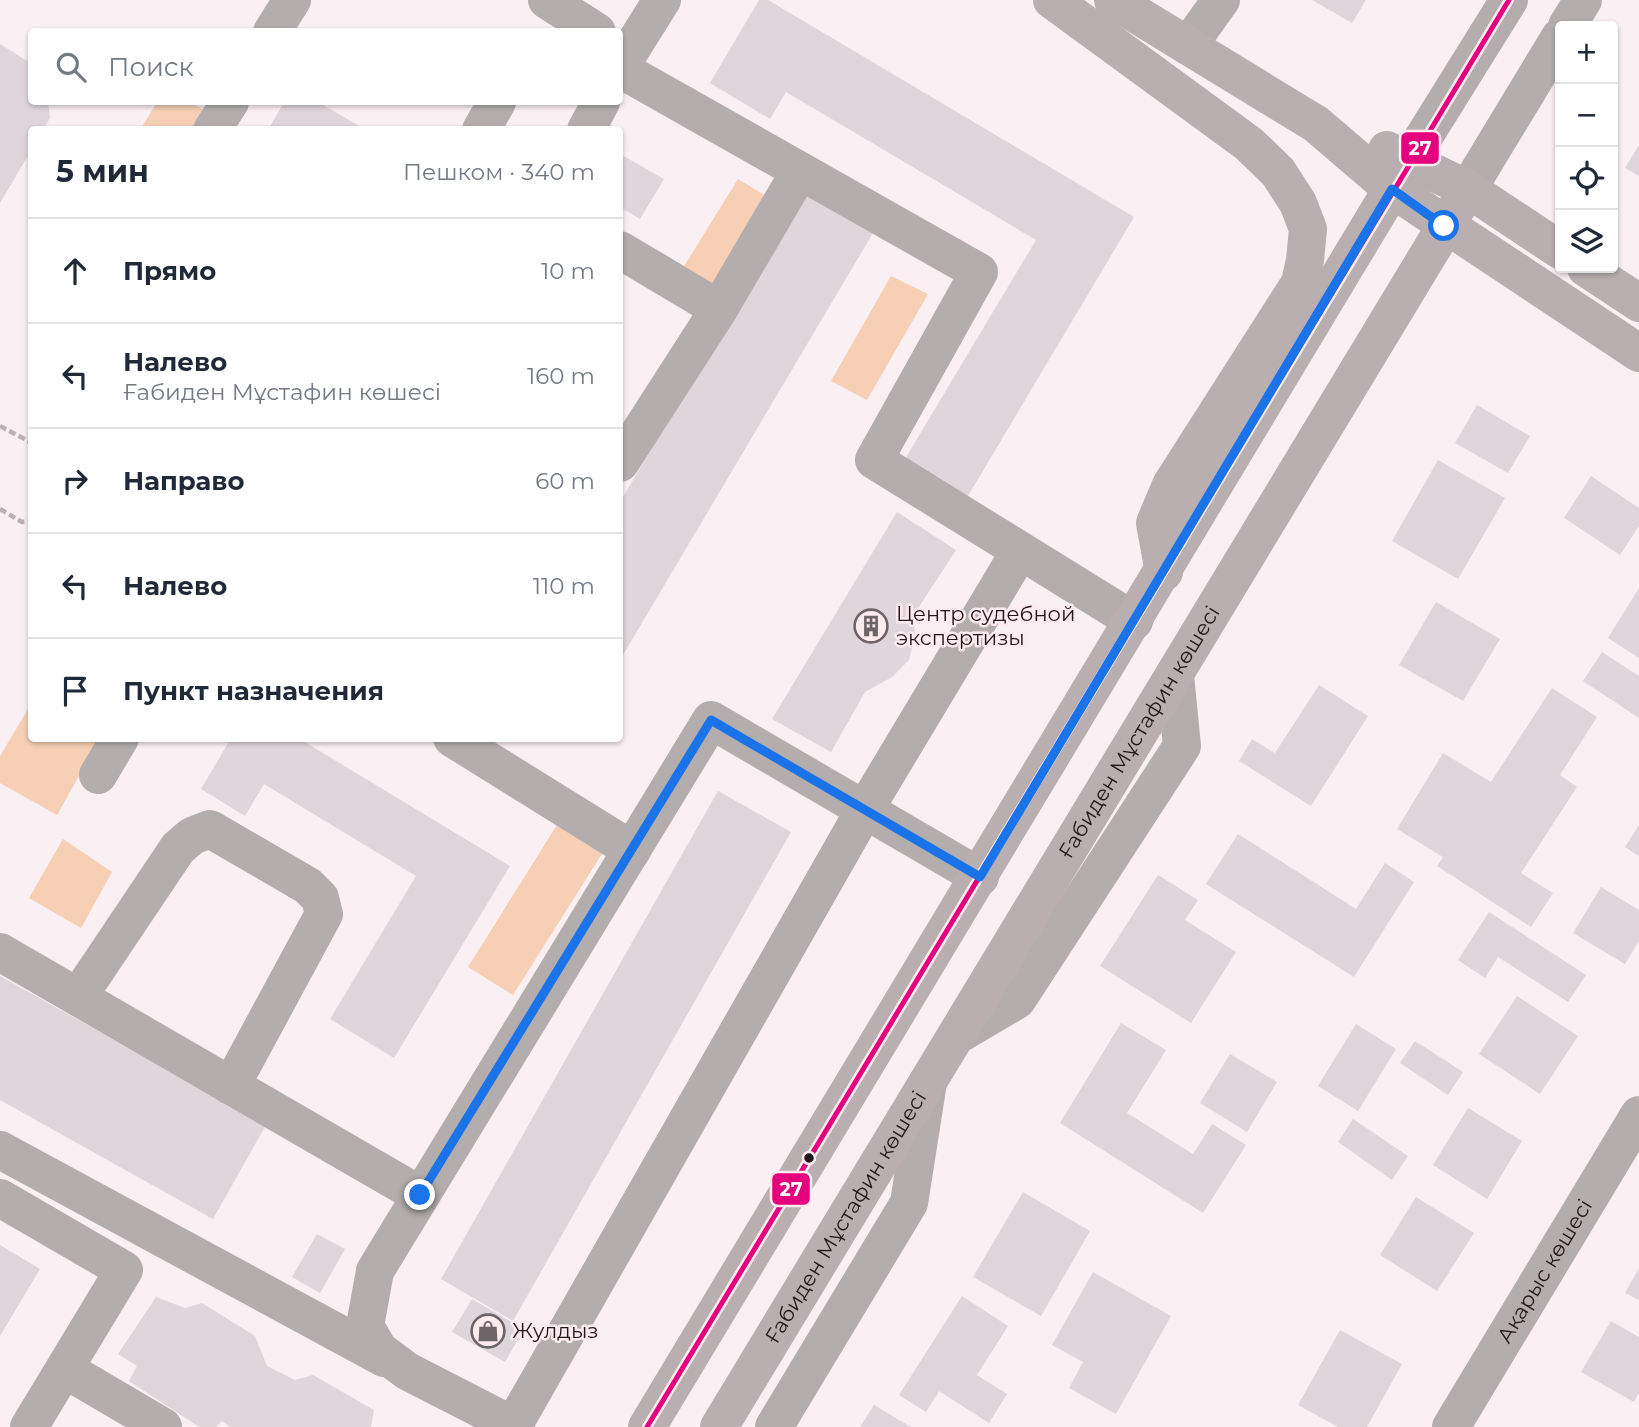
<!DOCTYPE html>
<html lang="ru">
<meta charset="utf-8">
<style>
body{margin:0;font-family:Montserrat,sans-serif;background:#f6f6f7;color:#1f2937}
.controls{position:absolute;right:21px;top:21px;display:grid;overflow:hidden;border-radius:7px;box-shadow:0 2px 5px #0004}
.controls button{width:63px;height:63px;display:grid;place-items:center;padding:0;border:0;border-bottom:2px solid #e0e1e3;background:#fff;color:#1f2937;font:35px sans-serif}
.stop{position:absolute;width:21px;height:21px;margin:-16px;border:5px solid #1a73e8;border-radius:50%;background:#fff}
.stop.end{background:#1a73e8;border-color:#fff;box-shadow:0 2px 7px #0008}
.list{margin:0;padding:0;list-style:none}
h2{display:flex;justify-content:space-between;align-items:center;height:91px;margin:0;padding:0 28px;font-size:30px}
h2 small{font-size:23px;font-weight:400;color:#747a83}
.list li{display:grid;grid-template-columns:46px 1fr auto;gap:21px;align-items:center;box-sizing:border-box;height:105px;padding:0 28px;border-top:2px solid #e0e1e3}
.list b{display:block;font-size:26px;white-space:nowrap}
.list p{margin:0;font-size:23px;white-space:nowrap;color:#747a83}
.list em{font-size:23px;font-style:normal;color:#747a83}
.icon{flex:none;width:38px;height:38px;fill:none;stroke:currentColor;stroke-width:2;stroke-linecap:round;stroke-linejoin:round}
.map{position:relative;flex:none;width:1639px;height:1427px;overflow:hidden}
.search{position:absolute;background:#fff;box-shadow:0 2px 5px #0004;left:28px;top:28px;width:595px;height:77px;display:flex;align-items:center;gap:18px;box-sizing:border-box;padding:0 24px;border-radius:7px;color:#747a83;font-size:26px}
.panel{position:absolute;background:#fff;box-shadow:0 2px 5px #0004;left:28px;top:126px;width:595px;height:616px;border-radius:7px}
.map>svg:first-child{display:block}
</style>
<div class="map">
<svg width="1639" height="1427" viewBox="0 0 1639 1427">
<rect width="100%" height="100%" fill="#faeff2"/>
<!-- green -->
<g fill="#f7cfb4">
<path d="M157 102H191L204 110 192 129 140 130Z"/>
<path d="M738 179 776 202 721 292 683 268Z"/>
<path d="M891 276 928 294 867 400 831 381Z"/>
<path d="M31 704 32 738 100 739 57 815 0 783V756Z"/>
<path d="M565 812 610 841 513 995 468 967Z"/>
<path d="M63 839 112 872 81 928 29 898Z"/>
</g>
<!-- building -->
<g fill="#dfd6db">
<path d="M759 0H768L1134 217 965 501 902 464 1036 240 786 92 770 119 710 83Z"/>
<path d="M1312 0H1366L1352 23Z"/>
<path d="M0 44 32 64V102H48L50 118 43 130H32V149L0 203Z"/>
<path d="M284 102H318L361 127 268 130Z"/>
<path d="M1639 145V176L1625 168Z"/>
<path d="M620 154 664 179 640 219 620 207Z"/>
<path d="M803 192 873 233 620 660V502Z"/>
<path d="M1477 405 1530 436 1508 473 1455 443Z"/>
<path d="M1438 460 1505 498 1458 579 1392 541Z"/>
<path d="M1591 476 1639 508V526L1620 555 1564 518Z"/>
<path d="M897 512 956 550 913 616 915 635 909 660 892 677 865 692 831 752 772 719Z"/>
<path d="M1639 588V658L1608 638Z"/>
<path d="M1436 602 1500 639 1463 701 1399 665Z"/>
<path d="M1602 652 1639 676V718L1583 681Z"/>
<path d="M1319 685 1368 716 1311 806 1239 761 1252 739 1275 753Z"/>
<path d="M1552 688 1597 717 1560 775 1577 787 1521 873 1553 893 1531 927 1437 866 1443 857 1397 829 1443 753 1491 782Z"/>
<path d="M231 738H298L510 866 394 1058 330 1019 416 876 264 784 245 816 201 789Z"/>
<path d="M718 791 791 832 513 1321 441 1279Z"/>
<path d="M1639 825V856L1625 847Z"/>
<path d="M1238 834 1356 909 1385 863 1414 882 1354 977 1206 884Z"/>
<path d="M1158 875 1198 900 1185 920 1236 952 1191 1023 1100 966Z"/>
<path d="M1601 887 1639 910V941L1625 964 1573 933Z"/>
<path d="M1489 912 1586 975 1568 1002 1498 957 1485 978 1458 960Z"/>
<path d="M0 976 266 1125 213 1219 0 1100Z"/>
<path d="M1517 996 1578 1036 1540 1094 1479 1054Z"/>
<path d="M1121 1023 1166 1050 1127 1113 1193 1154 1212 1124 1246 1145 1203 1213 1060 1123Z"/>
<path d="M1356 1024 1396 1049 1358 1111 1318 1086Z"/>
<path d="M1415 1041 1463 1072 1448 1095 1400 1063Z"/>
<path d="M1230 1054 1277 1082 1247 1132 1200 1103Z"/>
<path d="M1468 1108 1522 1141 1487 1199 1433 1165Z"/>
<path d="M1353 1119 1408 1156 1392 1180 1338 1142Z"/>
<path d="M1023 1192 1090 1231 1041 1316 973 1277Z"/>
<path d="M1416 1197 1474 1233 1437 1291 1380 1255Z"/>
<path d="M317 1234 345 1249 320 1293 292 1277Z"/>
<path d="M0 1245 40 1269 0 1336Z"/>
<path d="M1639 1268V1300L1625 1293Z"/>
<path d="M1093 1272 1171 1316 1116 1414 1069 1388 1083 1362 1052 1345Z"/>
<path d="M962 1296 1008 1326 977 1375 1007 1394 989 1423 939 1391 926 1412 899 1395Z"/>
<path d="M156 1297 185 1308 202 1303 255 1336 267 1366 295 1380 313 1375 374 1410 371 1427H230L222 1421 216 1427H199L129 1381 137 1366 118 1354Z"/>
<path d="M472 1299 524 1329 505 1362 452 1332Z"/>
<path d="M1611 1321 1639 1337V1393L1634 1402 1581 1372Z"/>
<path d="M1340 1330 1402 1364 1367 1427H1338L1298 1405Z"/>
<path d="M874 1405 911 1427H860Z"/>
</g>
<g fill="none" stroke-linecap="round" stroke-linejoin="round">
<!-- path -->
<g stroke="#b8b1b1" stroke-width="4.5" stroke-dasharray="7 3.5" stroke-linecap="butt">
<path d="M0 426 32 443"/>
<path d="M0 509 22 522 32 521"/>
</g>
<!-- minor -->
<g stroke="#b3aead" stroke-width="38">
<path d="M547 0 597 32"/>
<path d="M1567 26 1583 0"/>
<path d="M272 32 292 0"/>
<path d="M1188 46 1221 0"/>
<path d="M620 67 662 0"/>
<path d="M620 69 979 272 874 460 1134 621"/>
<path d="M212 130 230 102"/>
<path d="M481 130 497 102"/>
<path d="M586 130 601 102"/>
<path d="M1410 159 1509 0"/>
<path d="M1468 189 1560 37"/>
<path d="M620 250 719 309 800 171"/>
<path d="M620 463 719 309"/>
<path d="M452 738 632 850"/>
<path d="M98 775 120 738"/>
<path d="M0 952 420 1195"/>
<path d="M78 997 178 848 192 836 210 829 308 886 320 898 324 914 231 1086"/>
<path d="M956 1036 1017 1000 1182 746 1175 675"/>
<path d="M0 1150 384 1358"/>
<path d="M0 1198 124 1270 29 1427"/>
<path d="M66 1370 163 1427"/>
<path d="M513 1426 864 811 1020 551"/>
<path d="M516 1427 407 1371 379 1350 365 1326 375 1271 711 720 980 877"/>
<path d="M774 1427 909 1203 928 1082"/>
<path id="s1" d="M1451 1427 1639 1115"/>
</g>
<!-- major -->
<g stroke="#b9afb1" stroke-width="38">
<path d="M1052 0 1249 144 1278 172 1298 203 1308 229 1305 260 1300 283 1171 485 1155 523 1164 572"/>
<path d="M1113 0 1316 124 1392 189 1639 353"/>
<path d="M1387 150 1468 189 1560 250"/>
<path d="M1586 268 1639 303"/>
<path d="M647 1427 1410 159"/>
<path id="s2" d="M719 1427 1468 189"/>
</g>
<defs>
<path id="bus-1" d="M647 1427 1509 0"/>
</defs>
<!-- bus-1 casing -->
<use href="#bus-1" stroke="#feebf0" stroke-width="10"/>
<!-- bus-1 -->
<use href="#bus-1" stroke="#e5007d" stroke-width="5"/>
</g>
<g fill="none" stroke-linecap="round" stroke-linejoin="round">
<!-- route -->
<path stroke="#1a73e8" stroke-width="9" d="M420 1195 711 720 980 877 1392 189 1444 226"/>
</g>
<!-- icons -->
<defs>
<symbol id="building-ring" viewBox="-11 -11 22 22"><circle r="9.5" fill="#feebf0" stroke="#6e6366" stroke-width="1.5"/><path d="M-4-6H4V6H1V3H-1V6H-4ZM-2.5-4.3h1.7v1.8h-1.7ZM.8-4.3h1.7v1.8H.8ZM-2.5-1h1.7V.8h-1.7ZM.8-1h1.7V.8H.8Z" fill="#6e6366"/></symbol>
<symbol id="shop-ring" viewBox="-11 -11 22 22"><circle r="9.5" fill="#feebf0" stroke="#6e6366" stroke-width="1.5"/><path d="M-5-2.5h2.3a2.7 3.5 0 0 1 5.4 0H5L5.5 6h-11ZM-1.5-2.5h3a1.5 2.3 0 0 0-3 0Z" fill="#6e6366"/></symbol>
</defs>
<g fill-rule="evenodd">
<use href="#building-ring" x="852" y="607" width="38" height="38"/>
<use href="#shop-ring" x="469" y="1312" width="38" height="38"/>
</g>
<!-- markers -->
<circle fill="#22181b" stroke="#feebf0" stroke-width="2.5" cx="809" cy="1158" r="6"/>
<g text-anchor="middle" stroke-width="5" stroke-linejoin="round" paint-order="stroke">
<!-- poi labels -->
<g font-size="21" fill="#22181b" stroke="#feebf0" text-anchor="start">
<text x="896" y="621">Центр судебной<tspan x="896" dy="24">экспертизы</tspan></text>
<text x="512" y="1338">Жулдыз</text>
</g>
<!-- street labels -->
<g font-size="21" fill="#22181b" stroke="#feebf0">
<text dy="7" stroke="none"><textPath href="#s2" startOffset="812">Ғабиден Мұстафин көшесі</textPath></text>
<text dy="7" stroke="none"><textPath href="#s2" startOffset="245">Ғабиден Мұстафин көшесі</textPath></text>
<text dy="7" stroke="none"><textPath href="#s1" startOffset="182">Ақарыс көшесі</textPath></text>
</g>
</g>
<g stroke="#feebf0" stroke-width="2.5">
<rect x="1400" y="131" width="40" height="34" rx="7" fill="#e5007d"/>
<rect x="771" y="1172" width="40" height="34" rx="7" fill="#e5007d"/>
</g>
<g font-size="19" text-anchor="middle" font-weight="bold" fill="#fff">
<text x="1420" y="155">27</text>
<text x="791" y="1196">27</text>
</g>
</svg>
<div class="controls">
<button>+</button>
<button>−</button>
<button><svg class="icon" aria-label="locate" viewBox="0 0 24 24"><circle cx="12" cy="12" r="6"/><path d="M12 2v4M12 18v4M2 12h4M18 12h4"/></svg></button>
<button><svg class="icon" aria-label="layers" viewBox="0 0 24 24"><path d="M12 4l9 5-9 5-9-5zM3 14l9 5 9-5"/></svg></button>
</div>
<div class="stop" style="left:1444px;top:226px"></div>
<div class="stop end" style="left:420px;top:1195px"></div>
<div class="search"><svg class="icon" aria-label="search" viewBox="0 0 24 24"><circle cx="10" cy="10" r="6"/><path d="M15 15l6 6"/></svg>Поиск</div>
<section class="panel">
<h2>5 мин<small>Пешком · 340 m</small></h2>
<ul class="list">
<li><svg class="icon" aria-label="ahead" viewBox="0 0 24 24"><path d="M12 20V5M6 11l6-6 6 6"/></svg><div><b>Прямо</b></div><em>10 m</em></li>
<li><svg class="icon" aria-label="left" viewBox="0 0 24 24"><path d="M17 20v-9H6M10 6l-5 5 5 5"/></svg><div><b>Налево</b><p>Ғабиден Мұстафин көшесі</p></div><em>160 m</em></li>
<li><svg class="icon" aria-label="right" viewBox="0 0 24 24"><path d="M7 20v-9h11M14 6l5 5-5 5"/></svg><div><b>Направо</b></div><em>60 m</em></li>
<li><svg class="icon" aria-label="left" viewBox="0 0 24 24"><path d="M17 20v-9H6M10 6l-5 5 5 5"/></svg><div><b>Налево</b></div><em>110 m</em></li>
<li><svg class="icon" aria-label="arrive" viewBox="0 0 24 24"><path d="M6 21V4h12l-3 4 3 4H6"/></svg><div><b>Пункт назначения</b></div></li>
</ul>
</section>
</div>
